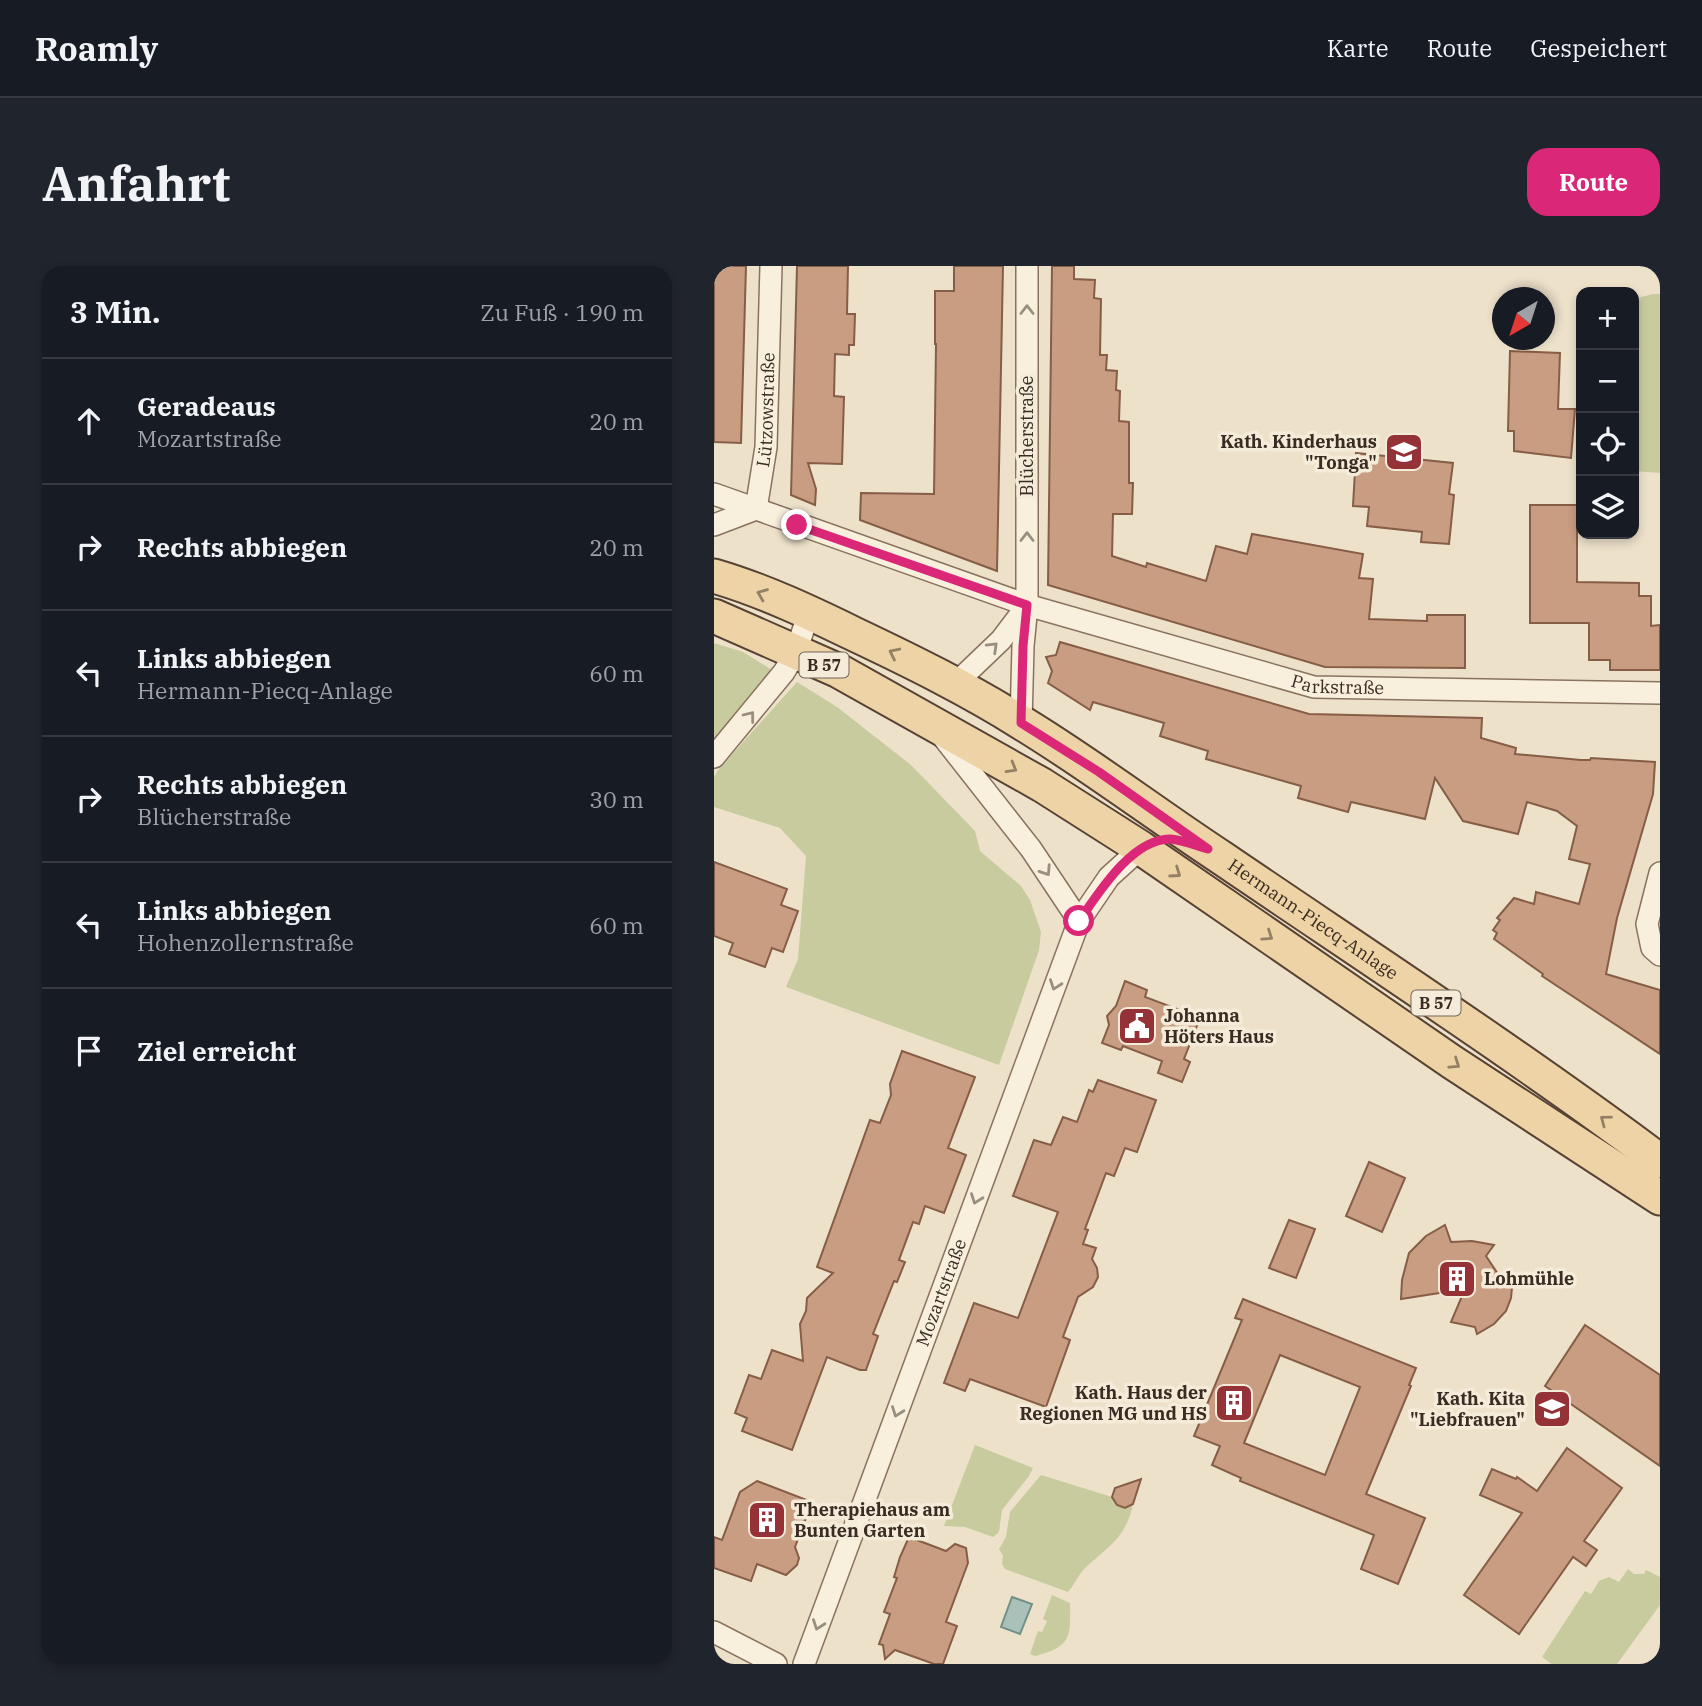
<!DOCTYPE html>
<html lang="de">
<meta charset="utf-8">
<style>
body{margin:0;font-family:"IBM Plex Serif",serif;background:#20242c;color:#f1f3f6}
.controls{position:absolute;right:21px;top:21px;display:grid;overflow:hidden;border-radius:14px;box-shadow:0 4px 10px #0003}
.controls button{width:63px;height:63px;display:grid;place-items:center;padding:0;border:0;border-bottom:2px solid #363941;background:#171b24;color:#f1f3f6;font:35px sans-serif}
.compass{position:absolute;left:778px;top:21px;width:63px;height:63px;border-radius:50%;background:#171b24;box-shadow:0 4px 10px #0003;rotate:219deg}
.stop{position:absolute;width:21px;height:21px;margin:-16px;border:5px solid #db2777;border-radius:50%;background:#fff}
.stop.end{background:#db2777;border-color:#fff;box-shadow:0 2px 7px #0008}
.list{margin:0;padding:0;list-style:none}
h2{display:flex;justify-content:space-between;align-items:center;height:91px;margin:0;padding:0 28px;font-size:30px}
h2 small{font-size:23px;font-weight:400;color:#9ea1a6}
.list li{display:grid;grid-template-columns:46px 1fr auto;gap:21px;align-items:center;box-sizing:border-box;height:126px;padding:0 28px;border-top:2px solid #363941}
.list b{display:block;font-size:26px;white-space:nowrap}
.list p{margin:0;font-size:23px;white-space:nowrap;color:#9ea1a6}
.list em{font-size:23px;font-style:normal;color:#9ea1a6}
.icon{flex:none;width:38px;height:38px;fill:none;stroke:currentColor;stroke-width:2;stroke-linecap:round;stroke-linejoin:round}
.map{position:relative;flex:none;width:946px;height:1398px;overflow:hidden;border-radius:21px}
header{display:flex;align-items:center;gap:42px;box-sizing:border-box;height:98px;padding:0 35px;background:#171b24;border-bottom:2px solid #363941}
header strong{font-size:33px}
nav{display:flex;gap:38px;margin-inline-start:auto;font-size:24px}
.intro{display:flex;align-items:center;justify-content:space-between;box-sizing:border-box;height:168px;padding:0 42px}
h1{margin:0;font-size:49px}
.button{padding:18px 32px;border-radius:21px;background:#db2777;color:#fff;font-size:24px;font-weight:700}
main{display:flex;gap:42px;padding:0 42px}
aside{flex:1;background:#171b24;border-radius:21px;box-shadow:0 4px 10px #0003}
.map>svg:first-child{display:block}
</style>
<header>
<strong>Roamly</strong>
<nav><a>Karte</a><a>Route</a><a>Gespeichert</a></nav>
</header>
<div class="intro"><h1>Anfahrt</h1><a class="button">Route</a></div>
<main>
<aside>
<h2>3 Min.<small>Zu Fuß · 190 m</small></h2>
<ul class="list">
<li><svg class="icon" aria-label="ahead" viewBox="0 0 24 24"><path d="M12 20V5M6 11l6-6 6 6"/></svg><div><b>Geradeaus</b><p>Mozartstraße</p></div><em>20 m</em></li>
<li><svg class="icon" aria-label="right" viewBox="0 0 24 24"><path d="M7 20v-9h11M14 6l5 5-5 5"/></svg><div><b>Rechts abbiegen</b></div><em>20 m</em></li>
<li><svg class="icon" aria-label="left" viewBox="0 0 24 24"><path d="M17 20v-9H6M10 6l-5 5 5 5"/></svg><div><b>Links abbiegen</b><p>Hermann-Piecq-Anlage</p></div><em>60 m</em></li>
<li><svg class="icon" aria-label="right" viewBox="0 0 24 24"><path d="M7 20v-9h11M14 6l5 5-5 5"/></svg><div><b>Rechts abbiegen</b><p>Blücherstraße</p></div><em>30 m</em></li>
<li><svg class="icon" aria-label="left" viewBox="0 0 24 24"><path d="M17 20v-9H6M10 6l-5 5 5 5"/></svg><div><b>Links abbiegen</b><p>Hohenzollernstraße</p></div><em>60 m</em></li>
<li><svg class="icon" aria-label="arrive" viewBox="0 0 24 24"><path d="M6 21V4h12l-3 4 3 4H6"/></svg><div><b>Ziel erreicht</b></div></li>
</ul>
</aside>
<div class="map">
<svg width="946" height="1398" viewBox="0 0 946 1398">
<rect width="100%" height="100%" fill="#ede1ca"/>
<!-- green -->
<g fill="#c7cb9e">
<path d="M939 28H946V207L920 205V33Z"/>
<path d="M0 377 29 386 58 404 0 477Z"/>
<path d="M83 416 123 441 197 499 261 565 266 585 307 620 316 634 327 666 325 684 285 799 72 721 84 693 92 590 66 562 0 541V511L4 504Z"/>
<path d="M261 1179 319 1202 315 1210 288 1244 285 1266 279 1271 251 1261 230 1260Z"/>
<path d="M327 1209 398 1231 403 1239 411 1242 419 1238C412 1273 393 1281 370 1303 364 1310 360 1319 354 1326L291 1303 288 1298 289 1290 285 1283 292 1271 296 1246Z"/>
<path d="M914 1303 920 1308H930L932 1304 946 1311V1339L903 1398H838L828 1391 871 1325 877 1328 885 1315 895 1311 905 1316Z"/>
<path d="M338 1329 356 1337C357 1371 357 1381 321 1390L316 1388 324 1365 328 1366 333 1355 329 1353Z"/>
</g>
<!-- water -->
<path fill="#aac1ba" stroke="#719087" stroke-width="2" d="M298 1331 318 1338 306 1368 287 1361Z"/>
<!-- building -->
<g fill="#c89d82" stroke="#865d46" stroke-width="2" fill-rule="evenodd">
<path d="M0 0H32L27 177 0 176Z"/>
<path d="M83 0H134L133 48H141L140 79H135V89L121 88 120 130 130 131 128 198 94 197 102 223 101 239 77 229Z"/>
<path d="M240 0H289L283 305 146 254 147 227 220 228 222 78H221V25H240Z"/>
<path d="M338 0H360V13L381 14 380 32 387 33 386 89H393L392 104 403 105 402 124 406 125 405 155 415 156V217H419L418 248H399L398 290 432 301 433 297 492 315 502 280 533 288 538 268 649 288 645 312 659 313 655 353 713 355V349H751V402L611 401 334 319Z"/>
<path d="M796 85 846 87 844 143H861L857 192 800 185V165H794Z"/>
<path d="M642 187 739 197 735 228 740 229 735 278 707 276 708 266 653 260 655 241 639 240Z"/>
<path d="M816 239H863V316L925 317V330H937V360L946 359V404H896V394H875V357H816Z"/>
<path d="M346 376 595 448 768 452 767 472 802 482 801 488 867 494H876L877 492 941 496 939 528 903 652 892 708 946 724V788L828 710 829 708 780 673 783 667 779 664 786 654 783 652 800 632 820 638 822 626 865 638 876 598 855 593 863 560 843 545 813 536 804 568 749 555 721 512 711 553 637 536 634 546 584 532 587 520 492 493 494 485 446 470 450 457 379 436 376 444 334 417 338 405 332 391 342 389Z"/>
<path d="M0 596 73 623 67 639 84 645 69 686 58 682 51 701 15 688 19 677 0 670Z"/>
<path d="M411 715 433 724 431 731 466 744 464 749 484 757 470 793 476 796 468 816 444 807 448 795 409 780 407 784 388 777 395 759 393 750 402 740Z"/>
<path d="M188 785 261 811 234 882 252 889 230 947 211 940 205 958 199 956 185 994 191 996 183 1016 180 1015 159 1068 164 1070 152 1104H146L113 1091 78 1184 28 1165 33 1152 21 1147 35 1109 47 1113 58 1084 89 1095 86 1058 92 1045 93 1032 119 1007 103 1001 156 854 166 857 177 829 176 818Z"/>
<path d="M384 814 442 834 423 886 411 882 400 910 392 907 371 963 374 964 369 978 382 982 378 993 383 1002 384 1011 379 1021 364 1031 349 1071 356 1074 332 1141 256 1113 251 1125 230 1117 260 1037 304 1052 344 946 299 930 320 874 337 879 349 851 363 856 375 824 379 826Z"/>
<path d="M655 896 691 912 668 966 632 950Z"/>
<path d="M575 954 601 963 582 1012 555 1002Z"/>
<path d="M731 959 737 976 758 975 780 979 772 990 786 1011H799L797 1032 792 1045 780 1058 763 1068 761 1061 737 1056 751 1023 687 1033 688 1014 695 987 712 970Z"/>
<path d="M529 1033 702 1102 695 1119 697 1120 652 1228 711 1252 684 1318 647 1303 660 1269 526 1215 527 1212 498 1199 506 1180 480 1170 528 1054 521 1052ZM566 1089 646 1121 611 1209 530 1177Z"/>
<path d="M871 1059 946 1109V1200L831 1120Z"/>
<path d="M853 1182 908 1222 870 1275 883 1284 872 1300 859 1291 805 1368 750 1329 808 1247 766 1229 778 1203 802 1213 803 1211 823 1225Z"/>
<path d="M427 1213 419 1238 411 1242 403 1239 398 1231 401 1222Z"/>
<path d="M43 1215 98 1236 81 1281 85 1292 83 1299 72 1309 43 1298 37 1315 0 1302V1271L8 1274 26 1226Z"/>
<path d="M195 1271 232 1285 241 1278 252 1282 254 1297 232 1356 243 1360 229 1398H220L181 1384 171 1393 169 1379 165 1378 176 1348 170 1346 183 1312 180 1311 186 1291Z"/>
</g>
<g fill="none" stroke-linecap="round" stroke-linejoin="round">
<defs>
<g id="street">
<path id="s1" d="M0 228 313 339 600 421 946 427"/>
<path id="s2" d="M42 243 52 181 57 0"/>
<path d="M0 259 42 243"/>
<path d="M241 418 287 374 312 341"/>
<path d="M307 457 309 380 313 339V0"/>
<path d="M229 471 317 583 365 655"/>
<path d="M0 491 70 406 82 386 95 346"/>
<path d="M946 607 933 658 938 682 946 689"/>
<path d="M0 1366 62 1398"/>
<path id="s3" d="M90 1398 365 655 395 611 427 582"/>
</g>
<g id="primary">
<path id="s4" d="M0 310C48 324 95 346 140 368 197 395 254 423 308 457 377 499 441 548 508 592 655 692 804 789 946 895"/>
<path d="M0 350 125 405 328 519 427 582 738 796 946 932"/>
</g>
</defs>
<!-- street casing -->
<use href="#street" stroke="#89735f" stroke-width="24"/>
<!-- primary casing -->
<use href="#primary" stroke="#574233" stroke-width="37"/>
<!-- street -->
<use href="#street" stroke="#f8efdd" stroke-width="21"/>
<!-- primary -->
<use href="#primary" stroke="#edd3a5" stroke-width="33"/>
</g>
<!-- one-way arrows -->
<defs><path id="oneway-chevron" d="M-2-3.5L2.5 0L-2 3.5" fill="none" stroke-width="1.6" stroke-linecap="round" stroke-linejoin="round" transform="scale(1.75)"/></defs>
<g stroke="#998e80">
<use href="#oneway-chevron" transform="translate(313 44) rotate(-90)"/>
<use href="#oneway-chevron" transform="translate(313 271) rotate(-90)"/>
<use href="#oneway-chevron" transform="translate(279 381) rotate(-44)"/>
<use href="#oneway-chevron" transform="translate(36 450) rotate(-52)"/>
<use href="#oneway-chevron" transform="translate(332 605) rotate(57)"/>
<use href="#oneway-chevron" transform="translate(341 719) rotate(110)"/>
<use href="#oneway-chevron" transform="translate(262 933) rotate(110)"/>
<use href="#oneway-chevron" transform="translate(183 1146) rotate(110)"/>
<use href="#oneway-chevron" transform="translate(104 1359) rotate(110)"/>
</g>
<g stroke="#948064">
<use href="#oneway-chevron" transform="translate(48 328) rotate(-158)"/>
<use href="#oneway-chevron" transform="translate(180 387) rotate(-154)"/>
<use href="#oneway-chevron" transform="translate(298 502) rotate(30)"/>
<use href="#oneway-chevron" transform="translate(462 607) rotate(35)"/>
<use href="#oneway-chevron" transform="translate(554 670) rotate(34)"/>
<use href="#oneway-chevron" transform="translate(741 798) rotate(34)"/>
<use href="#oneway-chevron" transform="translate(891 854) rotate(-143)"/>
</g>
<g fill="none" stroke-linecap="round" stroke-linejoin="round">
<!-- route -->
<path stroke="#db2777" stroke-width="9" d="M83 259 313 339 309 380 307 457 385 506 494 583C483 580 468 574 457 573 418 572 384 628 365 655"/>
</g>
<!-- icons -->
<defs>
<symbol id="school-square" viewBox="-11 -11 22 22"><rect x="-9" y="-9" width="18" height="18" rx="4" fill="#943237" stroke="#f4ebd9"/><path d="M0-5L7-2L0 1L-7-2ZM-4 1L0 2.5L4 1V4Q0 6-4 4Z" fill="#fff"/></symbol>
<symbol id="civic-square" viewBox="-11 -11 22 22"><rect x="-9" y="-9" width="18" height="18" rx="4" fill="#943237" stroke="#f4ebd9"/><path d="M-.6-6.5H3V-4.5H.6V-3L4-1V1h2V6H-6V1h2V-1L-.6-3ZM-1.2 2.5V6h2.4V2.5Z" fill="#fff"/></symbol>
<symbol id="building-square" viewBox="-11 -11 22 22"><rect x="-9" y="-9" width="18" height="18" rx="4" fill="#943237" stroke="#f4ebd9"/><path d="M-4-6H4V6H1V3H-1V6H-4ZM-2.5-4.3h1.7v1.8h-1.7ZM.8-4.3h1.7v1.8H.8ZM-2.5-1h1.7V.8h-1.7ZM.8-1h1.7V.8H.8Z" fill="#fff"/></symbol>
</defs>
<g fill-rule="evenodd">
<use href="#school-square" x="668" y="164" width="44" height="44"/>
<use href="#civic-square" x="401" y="738" width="44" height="44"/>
<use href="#building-square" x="721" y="991" width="44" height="44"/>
<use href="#building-square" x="498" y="1115" width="44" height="44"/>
<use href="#school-square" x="816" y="1121" width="44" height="44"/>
<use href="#building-square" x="31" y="1232" width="44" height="44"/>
</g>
<g text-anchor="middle" stroke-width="7" stroke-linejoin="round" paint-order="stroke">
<!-- shield labels -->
<g fill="#f4ebd9" stroke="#726559" stroke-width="2">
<rect x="85.5" y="386.5" width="49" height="25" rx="5"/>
<rect x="697.5" y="724.5" width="49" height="25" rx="5"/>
</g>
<g font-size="16" font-weight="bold" fill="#3a2c22">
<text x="110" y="405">B 57</text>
<text x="722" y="743">B 57</text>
</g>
<!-- street labels -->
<g font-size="18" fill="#3a2c22" stroke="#f4ebd9">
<text dy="6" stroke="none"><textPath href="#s2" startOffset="100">Lützowstraße</textPath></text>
<text transform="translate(313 170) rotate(-90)" y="6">Blücherstraße</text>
<text dy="6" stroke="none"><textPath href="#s1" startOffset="654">Parkstraße</textPath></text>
<text dy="6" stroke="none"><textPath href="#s4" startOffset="693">Hermann-Piecq-Anlage</textPath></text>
<text dy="6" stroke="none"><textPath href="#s3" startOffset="396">Mozartstraße</textPath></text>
</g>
<!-- poi labels -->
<g font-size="18" font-weight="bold" fill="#3a2c22" stroke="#f4ebd9" text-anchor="end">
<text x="663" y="182">Kath. Kinderhaus<tspan x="663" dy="21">"Tonga"</tspan></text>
<text x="450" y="756" text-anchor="start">Johanna<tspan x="450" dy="21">Höters Haus</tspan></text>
<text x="770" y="1019" text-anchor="start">Lohmühle</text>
<text x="493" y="1133">Kath. Haus der<tspan x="493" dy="21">Regionen MG und HS</tspan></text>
<text x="811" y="1139">Kath. Kita<tspan x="811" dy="21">"Liebfrauen"</tspan></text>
<text x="80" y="1250" text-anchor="start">Therapiehaus am<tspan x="80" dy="21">Bunten Garten</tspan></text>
</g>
</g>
</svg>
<div class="controls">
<button>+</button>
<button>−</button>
<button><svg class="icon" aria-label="locate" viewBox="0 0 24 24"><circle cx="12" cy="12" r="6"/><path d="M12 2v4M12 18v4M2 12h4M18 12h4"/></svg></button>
<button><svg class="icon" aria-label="layers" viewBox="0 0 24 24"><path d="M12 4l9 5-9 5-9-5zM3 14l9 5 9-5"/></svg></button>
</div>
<svg class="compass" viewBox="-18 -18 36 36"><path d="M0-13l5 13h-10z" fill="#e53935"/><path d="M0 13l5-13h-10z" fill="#9ea1a6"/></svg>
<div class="stop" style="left:365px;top:655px"></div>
<div class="stop end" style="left:83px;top:259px"></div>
</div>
</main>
